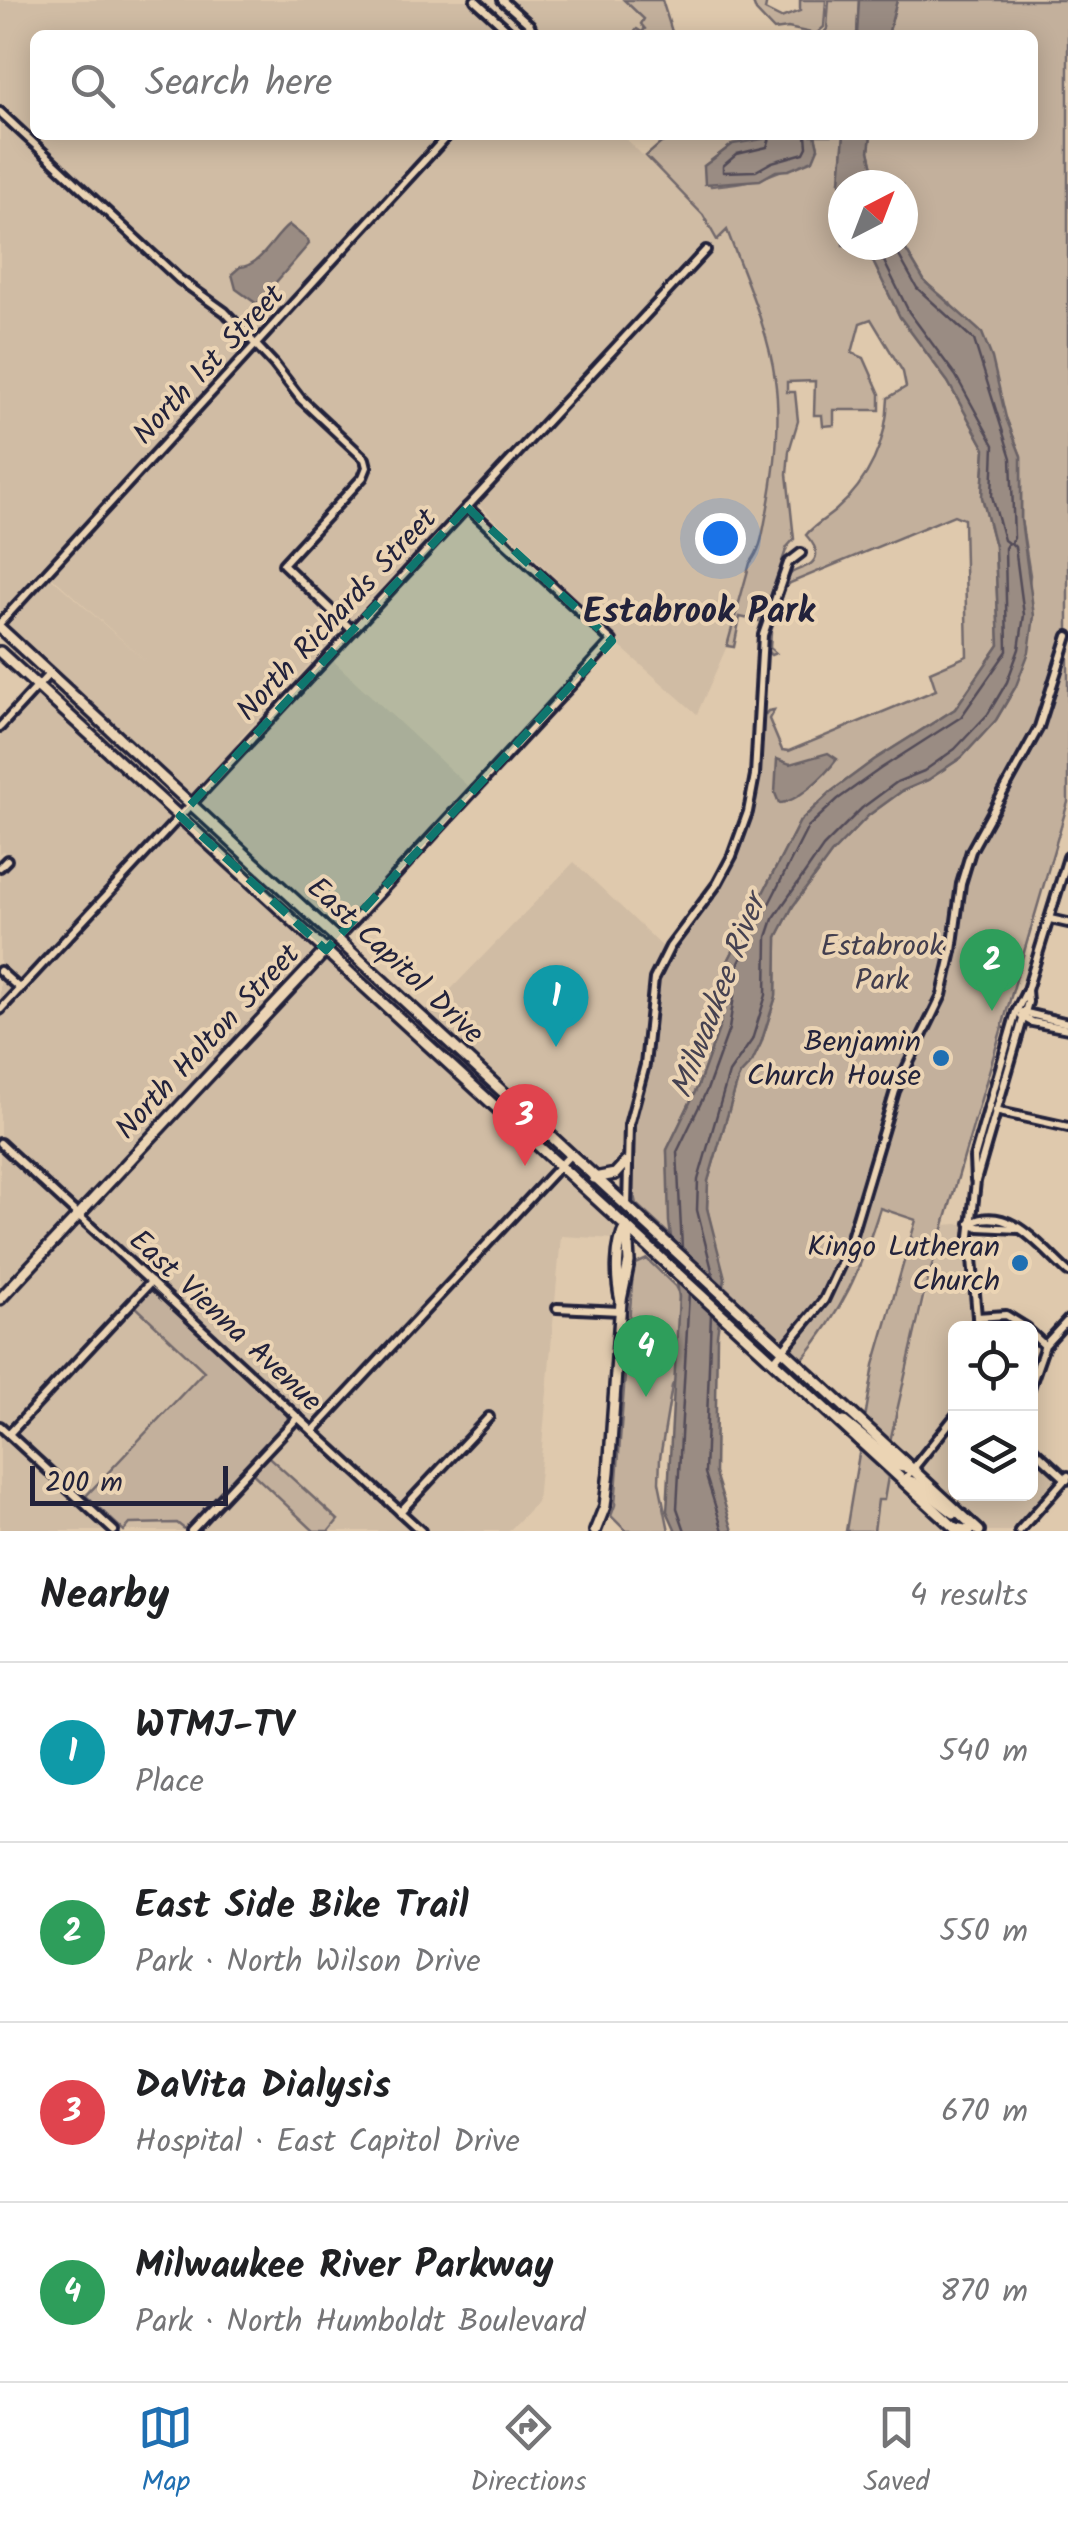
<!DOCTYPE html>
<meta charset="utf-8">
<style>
body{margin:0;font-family:Kalam,sans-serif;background:#f2f2f2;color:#202124}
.controls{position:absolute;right:30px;bottom:30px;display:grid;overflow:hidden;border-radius:15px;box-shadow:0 5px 25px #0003}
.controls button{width:90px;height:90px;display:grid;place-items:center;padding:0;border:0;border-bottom:2px solid #e0e0e0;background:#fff;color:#202124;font:50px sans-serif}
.compass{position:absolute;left:828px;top:170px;width:90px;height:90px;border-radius:50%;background:#fff;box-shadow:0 5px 25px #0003;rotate:42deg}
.scale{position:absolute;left:30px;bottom:25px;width:198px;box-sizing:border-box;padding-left:10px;border:5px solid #22223b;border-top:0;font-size:28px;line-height:35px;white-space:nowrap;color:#22223b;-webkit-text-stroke:8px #ebd4b4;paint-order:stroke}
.you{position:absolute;left:720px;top:538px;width:35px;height:35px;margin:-25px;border:8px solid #fff;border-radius:50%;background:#1a73e8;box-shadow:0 0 0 15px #1a73e833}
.badge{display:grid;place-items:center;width:65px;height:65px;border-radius:50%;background:#1f6fb2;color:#fff;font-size:32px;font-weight:700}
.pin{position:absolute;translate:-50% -82px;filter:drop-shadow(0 2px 5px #0008)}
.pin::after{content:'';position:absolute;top:52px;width:35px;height:30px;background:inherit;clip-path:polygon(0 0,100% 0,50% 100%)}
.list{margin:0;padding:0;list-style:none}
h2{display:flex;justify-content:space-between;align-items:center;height:130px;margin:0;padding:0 40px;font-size:42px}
h2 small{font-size:32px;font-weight:400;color:#757577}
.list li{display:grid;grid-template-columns:65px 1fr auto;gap:30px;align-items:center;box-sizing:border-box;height:180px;padding:0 40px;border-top:2px solid #e0e0e0}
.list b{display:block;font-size:38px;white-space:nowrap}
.list p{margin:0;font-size:32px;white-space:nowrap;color:#757577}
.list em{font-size:32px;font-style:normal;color:#757577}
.icon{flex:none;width:55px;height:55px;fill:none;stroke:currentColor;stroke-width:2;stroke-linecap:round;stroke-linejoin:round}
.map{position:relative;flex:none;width:1068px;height:1531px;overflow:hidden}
.search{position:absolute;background:#fff;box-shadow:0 5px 25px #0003;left:30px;right:30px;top:30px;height:110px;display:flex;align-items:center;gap:25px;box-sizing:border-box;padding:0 35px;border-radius:15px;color:#757577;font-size:38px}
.sheet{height:850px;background:#fff}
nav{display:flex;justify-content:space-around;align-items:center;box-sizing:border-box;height:140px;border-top:2px solid #e0e0e0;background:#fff;font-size:28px;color:#757577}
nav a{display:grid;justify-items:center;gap:5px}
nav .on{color:#1f6fb2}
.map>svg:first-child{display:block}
</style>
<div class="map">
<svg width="1068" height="1531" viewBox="0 0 1068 1531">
<rect width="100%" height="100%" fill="#dfc9ad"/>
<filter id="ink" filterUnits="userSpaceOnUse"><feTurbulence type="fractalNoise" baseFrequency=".01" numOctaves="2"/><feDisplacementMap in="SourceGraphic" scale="20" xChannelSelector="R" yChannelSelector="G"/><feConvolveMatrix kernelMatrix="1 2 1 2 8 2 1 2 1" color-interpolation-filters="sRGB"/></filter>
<g filter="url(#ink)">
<!-- built -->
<g fill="#d0bca4">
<path d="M0 0H474L512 35H35V135H622L703 215 717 239 727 229 760 317 775 377 777 405 771 490 758 554 750 563 727 646 697 714 616 643V635L468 495 236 743 242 748 328 656 473 791 336 939 184 799 172 813 316 948 163 1115 173 1123 328 958 616 1225 615 1239 561 1236 537 1502 509 1531H0V873L13 859 3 851 0 854V735L58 673 3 623 47 574 150 665 41 567 0 615Z"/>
<path d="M509 0H659L653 35H541L535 24Z"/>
<path d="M574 862 664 948 648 986 643 1052 623 1127 619 1163 616 1170 603 1174 427 1014Z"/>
<path d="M970 1223 978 1328H956L955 1415 945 1432 955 1442 956 1494H1030L1031 1453 1033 1449 1066 1478 1019 1531H874L878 1499 884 1500 883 1472 890 1435 944 1225Z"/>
</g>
<!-- green -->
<g fill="#c3b09c" stroke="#72696c" stroke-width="2.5">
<path d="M624 0H662L673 35H632L637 29 642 32 645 29 641 24 644 19Z"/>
<path d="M752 0H767L765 10 781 18 800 11V0H826L824 27 816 34 788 28 774 30 756 11Z"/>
<path d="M829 0H859L857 35H822L827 29Z"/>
<path d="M897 0H1068V802L923 1297 883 1472 888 1477 884 1500H878L874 1531H846L874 1365 916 1220 880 1208C860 1271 844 1309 801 1361L724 1286 707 1208 708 1181 739 1076 752 1061 761 1043 776 996 777 937 793 906 831 854 869 815 902 791 928 780 962 757 996 720 1016 686 1030 575 1021 520V456L1006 418 950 303 925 282 903 245V185H877L869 151 871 135H1033V35H888Z"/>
<path d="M678 135H787L733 144 704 166 711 186C756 182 782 175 818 148L815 135H844L840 182 843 190V245H865L900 317 948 382 985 449 982 497 995 546 999 645 955 709 874 760 832 791 800 821 728 961 720 1026 698 1086 667 1150 671 1236 636 1204 633 1191 634 1122 651 1056 656 987 667 959 724 881 740 851 753 810 761 720 768 711 774 710 769 719 782 750 789 751 936 690 930 672 967 656 964 519 954 515 790 583 785 588 771 631 770 648 776 653 771 655 765 649C769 627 775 599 786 579 793 566 814 570 816 555 817 546 809 539 806 535 814 525 826 519 836 510 869 481 887 441 888 398L906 387 903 372 871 319 860 323 852 353 864 358 880 394V410H834V425L823 426 822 415H814L815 381 787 382V392H795L798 421 789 451 787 474 794 539 787 547 764 615H761L759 621 740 617 734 647 727 646 750 563C762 549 763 530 767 512 775 471 781 421 775 379 768 328 745 279 727 230L717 240 703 215 646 156 661 143Z"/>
<path d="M647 1259 675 1286 679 1294V1373L672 1386 660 1458 659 1482 669 1531H626L611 1516 615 1505 633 1271 636 1264Z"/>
<path d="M149 1291H153L287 1415 288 1420 261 1450 338 1520 329 1531H314L245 1466 186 1530 177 1523 130 1524 124 1531 86 1496 204 1371 135 1306Z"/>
</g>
<!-- water -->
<g fill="#9a8c83" stroke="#6a6266" stroke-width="2.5">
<path d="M859 0H897L888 35H857Z"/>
<path d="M787 135H815L818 148 813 160 789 170 776 171 760 180 705 184 704 166 733 144Z"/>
<path d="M844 135H871L869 151 877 185H843V190L840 182Z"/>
<path d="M289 225 308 240 309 244 257 304 236 289 232 274 240 267C261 266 273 237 289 225Z"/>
<path d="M865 245H903L925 282 982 333 992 358 1006 418 1021 456V520L1034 616 1029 652 1016 686 996 720 962 757 928 780 902 791 869 815 831 854 793 906 777 937 776 996 761 1043 752 1062 739 1076 708 1181 707 1208 725 1278 717 1335 715 1473 733 1531H676L667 1511 679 1297 669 1222 667 1150 698 1086 720 1026 728 961 800 821 832 791 874 760 955 709 999 645 995 546 982 497 985 449 948 382 900 317Z"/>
<path d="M828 753 837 759C826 774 797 803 779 803L775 793 777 759 790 764Z"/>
</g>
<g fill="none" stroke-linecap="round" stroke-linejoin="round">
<!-- shore -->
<g stroke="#524c58" stroke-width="2.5">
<path d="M771 135 767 147 737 154 723 166V172L756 171 772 162 804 153 807 147 806 135"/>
<path d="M682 1248 677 1152 707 1090 729 1029 739 963 808 827 838 799 880 769 961 717 1007 651 1005 548 1008 543 1004 540 992 496 994 445 956 376 909 312 876 245"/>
<path d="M714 1278 697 1210 698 1180 729 1073 752 1040 766 995 767 937 773 919 823 847 862 808 897 782 924 771 955 749 988 714 1007 682 1019 649 1024 615 1015 547 1011 543 1014 538 1011 458 974 340 917 288 893 245"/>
<path d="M711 1313 705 1473 723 1531"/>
<path d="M685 1531 677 1508 689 1293"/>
</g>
<defs>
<g id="minor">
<path d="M475 0 513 35"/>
<path d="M502 0 530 25 534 35"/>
<path d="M0 112 179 279 225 312 274 364 301 399 365 459 367 467 363 477 283 564 352 630"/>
<path d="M0 623 448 135"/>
<path d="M0 727 49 674"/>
<path d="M0 867 7 860"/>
<path d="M1050 919 1068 923"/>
<path d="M337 939 612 641 467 507"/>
<path d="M0 971 20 989"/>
<path d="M0 1010 706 250"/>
<path d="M1022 1012 1068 1023"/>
<path d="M1021 1016 1032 1022 1068 1029"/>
<path d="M995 1111 1068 1127"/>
<path d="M0 1143 421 1531"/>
<path d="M975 1180 974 1158 1016 1012 1027 990 1068 857"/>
<path d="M627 1208 629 1125 645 1065 654 979 670 947 717 884 732 856 748 812 755 775 763 635 788 563 801 553"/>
<path d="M970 1223 979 1227 1019 1229"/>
<path d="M971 1223C1009 1203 1043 1250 1068 1272"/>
<path d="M557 1308 620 1311"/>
<path d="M977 1317 1006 1315 1027 1328"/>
<path d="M978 1328 970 1236 976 1181 1028 1002 1027 990"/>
<path d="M1030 1332 1044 1345"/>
<path d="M773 1362 824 1300 847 1251 895 1091 942 995 952 951 961 884 971 851 1039 727 1068 636"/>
<path d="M1030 1388 1045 1345 1068 1320"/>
<path d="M0 1426 114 1531"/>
<path d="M313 1431 570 1155"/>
<path d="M9 1434 151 1282"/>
<path d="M1030 1446 1067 1480"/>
<path d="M904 1480 956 1415"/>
<path d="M400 1512 489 1417"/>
<path d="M191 1531 298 1417"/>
<path d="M1019 1531 1068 1476"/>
</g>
<g id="major">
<path d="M0 628 979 1531"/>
<path d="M0 652 958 1531"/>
<path d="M594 1178 615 1174 626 1162"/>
<path d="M0 1299 328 948"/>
<path d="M621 1300 629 1262 627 1227"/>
<path d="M844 1422 899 1466 914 1469"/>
<path d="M906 1480 913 1482 954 1513"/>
<path d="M955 1528 969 1531"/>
<path d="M595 1531 605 1506 609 1472 621 1301C616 1279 615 1246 626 1226"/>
</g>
</defs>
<!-- minor casing -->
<use href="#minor" stroke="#22223b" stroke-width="14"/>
<!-- major casing -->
<use href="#major" stroke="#22223b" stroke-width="16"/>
<!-- minor -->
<use href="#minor" stroke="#ebd4b4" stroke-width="6"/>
<!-- major -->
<use href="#major" stroke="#ebd4b4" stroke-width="9"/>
</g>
</g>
<!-- marked area -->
<path fill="#0f766e" fill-opacity="0.2" stroke="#0f766e" stroke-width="8" stroke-dasharray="20 12" stroke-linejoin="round" d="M467 507 612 641 326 950 180 816Z"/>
<!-- markers -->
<g fill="#1f6fb2" stroke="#ebd4b4" stroke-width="4">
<circle cx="941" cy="1058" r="10"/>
<circle cx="1020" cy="1263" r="10"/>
</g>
<g text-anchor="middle" stroke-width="8" stroke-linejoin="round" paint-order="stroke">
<!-- street labels -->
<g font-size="30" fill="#22223b" stroke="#ebd4b4">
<text transform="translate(208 364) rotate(-47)" y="10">North 1st Street</text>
<text transform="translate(336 614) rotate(-47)" y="10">North Richards Street</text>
<text transform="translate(396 960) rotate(43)" y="10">East Capitol Drive</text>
<text transform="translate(207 1041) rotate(-47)" y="10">North Holton Street</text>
<text transform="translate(226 1320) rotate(43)" y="10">East Vienna Avenue</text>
</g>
<!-- park labels -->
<g font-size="30" fill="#423e4e" stroke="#ebd4b4">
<text x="882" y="955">Estabrook<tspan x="882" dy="34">Park</tspan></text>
</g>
<!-- poi labels -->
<g font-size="30" fill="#22223b" stroke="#ebd4b4" text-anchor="end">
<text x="921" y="1051">Benjamin<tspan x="921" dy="34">Church House</tspan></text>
<text x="1000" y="1256">Kingo Lutheran<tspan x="1000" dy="34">Church</tspan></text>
</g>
<!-- water labels -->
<g font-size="32" font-style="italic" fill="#464251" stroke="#ebd4b4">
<text transform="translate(717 996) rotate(-69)" y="11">Milwaukee River</text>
</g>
<!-- quarter labels -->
<g font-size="35" font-weight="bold" fill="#22223b" stroke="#ebd4b4">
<text x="699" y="622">Estabrook Park</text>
</g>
</g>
</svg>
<div class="controls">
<button><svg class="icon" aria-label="locate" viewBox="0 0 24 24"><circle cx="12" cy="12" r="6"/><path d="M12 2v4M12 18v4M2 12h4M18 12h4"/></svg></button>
<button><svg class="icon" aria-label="layers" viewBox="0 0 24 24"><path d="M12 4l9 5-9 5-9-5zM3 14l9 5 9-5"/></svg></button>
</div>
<svg class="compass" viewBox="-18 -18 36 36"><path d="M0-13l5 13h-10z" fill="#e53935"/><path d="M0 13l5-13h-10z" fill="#757577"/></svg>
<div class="scale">200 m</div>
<div class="you"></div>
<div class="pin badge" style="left:556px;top:1047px;background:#0f9aa8">1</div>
<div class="pin badge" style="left:992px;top:1011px;background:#2e9e5b">2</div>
<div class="pin badge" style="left:525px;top:1166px;background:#e0444e">3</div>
<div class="pin badge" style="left:646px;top:1397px;background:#2e9e5b">4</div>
<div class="search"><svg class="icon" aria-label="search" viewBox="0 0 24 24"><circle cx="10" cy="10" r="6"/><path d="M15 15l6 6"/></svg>Search here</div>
</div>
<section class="sheet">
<h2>Nearby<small>4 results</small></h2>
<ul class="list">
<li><span class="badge" style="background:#0f9aa8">1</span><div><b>WTMJ-TV</b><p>Place</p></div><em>540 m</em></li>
<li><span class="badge" style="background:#2e9e5b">2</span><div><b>East Side Bike Trail</b><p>Park · North Wilson Drive</p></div><em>550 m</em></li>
<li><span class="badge" style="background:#e0444e">3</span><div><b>DaVita Dialysis</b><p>Hospital · East Capitol Drive</p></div><em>670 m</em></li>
<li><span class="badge" style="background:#2e9e5b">4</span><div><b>Milwaukee River Parkway</b><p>Park · North Humboldt Boulevard</p></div><em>870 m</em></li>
</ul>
</section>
<nav>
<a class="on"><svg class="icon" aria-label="map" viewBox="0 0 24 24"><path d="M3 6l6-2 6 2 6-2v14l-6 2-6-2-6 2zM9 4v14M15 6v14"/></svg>Map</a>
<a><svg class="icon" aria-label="directions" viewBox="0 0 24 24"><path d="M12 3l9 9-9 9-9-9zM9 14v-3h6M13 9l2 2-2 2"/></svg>Directions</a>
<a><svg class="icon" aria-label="saved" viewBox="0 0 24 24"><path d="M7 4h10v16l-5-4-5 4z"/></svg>Saved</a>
</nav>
